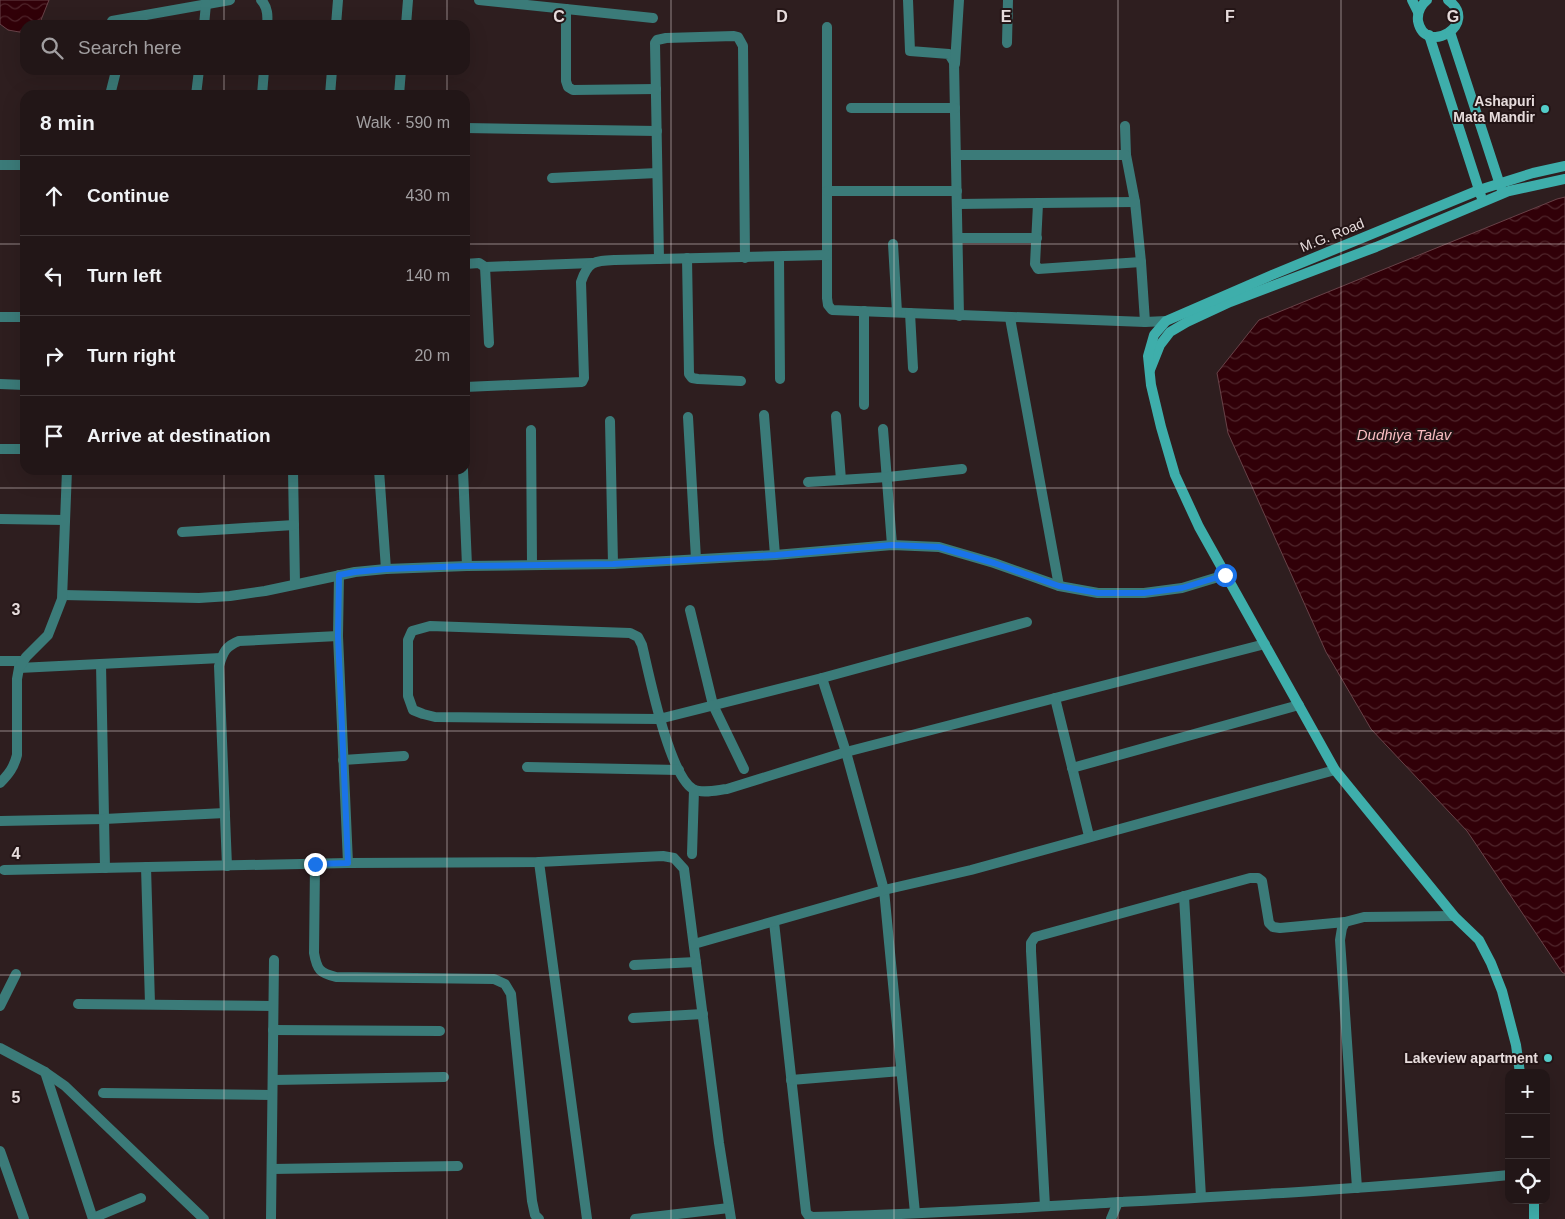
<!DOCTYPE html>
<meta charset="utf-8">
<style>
body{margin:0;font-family:Helvetica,sans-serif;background:#2e2324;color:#f1f3f6}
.controls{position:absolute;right:15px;bottom:15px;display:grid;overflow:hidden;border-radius:10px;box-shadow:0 5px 20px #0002}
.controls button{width:45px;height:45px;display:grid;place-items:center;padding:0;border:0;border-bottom:1px solid #3f3536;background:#221617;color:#f1f3f6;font:25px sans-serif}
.stop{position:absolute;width:15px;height:15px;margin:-11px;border:4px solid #1a73e8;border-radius:50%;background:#fff}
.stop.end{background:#1a73e8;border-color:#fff;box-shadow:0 1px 5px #0008}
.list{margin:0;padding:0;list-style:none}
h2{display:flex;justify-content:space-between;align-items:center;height:65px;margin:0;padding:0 20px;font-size:21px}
h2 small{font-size:16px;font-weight:400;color:#a29fa1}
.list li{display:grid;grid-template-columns:32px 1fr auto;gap:15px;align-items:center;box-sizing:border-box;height:80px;padding:0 20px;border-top:1px solid #3f3536}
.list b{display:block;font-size:19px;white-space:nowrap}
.list em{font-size:16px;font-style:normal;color:#a29fa1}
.icon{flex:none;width:28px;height:28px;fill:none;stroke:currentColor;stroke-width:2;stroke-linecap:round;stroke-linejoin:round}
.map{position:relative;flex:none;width:1565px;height:1219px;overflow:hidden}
.search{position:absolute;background:#221617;box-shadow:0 5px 20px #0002;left:20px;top:20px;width:450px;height:55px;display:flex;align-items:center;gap:12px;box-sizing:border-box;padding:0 18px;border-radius:15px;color:#a29fa1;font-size:19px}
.panel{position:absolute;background:#221617;box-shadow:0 5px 20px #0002;left:20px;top:90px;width:450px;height:385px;border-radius:15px}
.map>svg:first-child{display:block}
</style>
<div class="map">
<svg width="1565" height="1219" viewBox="0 0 1565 1219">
<defs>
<pattern id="water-waves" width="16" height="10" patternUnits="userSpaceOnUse" patternTransform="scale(1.25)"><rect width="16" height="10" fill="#310008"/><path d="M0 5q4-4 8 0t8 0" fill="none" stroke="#4f252b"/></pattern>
</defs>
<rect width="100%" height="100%" fill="#2e1e1f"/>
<!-- water -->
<g fill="url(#water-waves)" stroke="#684248">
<path d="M0 0H49L39 25H25V33L8 30 0 24Z"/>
<path d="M1565 197V974L1562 972 1467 831 1371 729 1326 652 1228 433 1217 373 1259 320 1557 199Z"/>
</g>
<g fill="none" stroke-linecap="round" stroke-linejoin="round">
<!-- minor -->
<g stroke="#3b7b79" stroke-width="10">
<path d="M261 0C268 7 268 16 267 25"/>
<path d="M479 0 653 18"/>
<path d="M908 0 910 51 949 54 954 62 959 316"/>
<path d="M566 9V81L568 87 573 90 656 89"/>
<path d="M112 21 230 0"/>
<path d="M204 25 206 4"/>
<path d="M336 25 338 0"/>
<path d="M406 25 408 0"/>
<path d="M827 27V298L828 305 832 310 1145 322 1166 321"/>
<path d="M1007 43 1008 0"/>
<path d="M955 64 959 0"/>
<path d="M110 95 116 71"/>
<path d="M196 95 199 70"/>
<path d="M262 95 264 70"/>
<path d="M330 95 332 70"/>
<path d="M399 95 401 70"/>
<path d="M851 108H955"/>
<path d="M1125 126 1126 155 1135 202 1141 262 1145 322"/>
<path d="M465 128 657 131"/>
<path d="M957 155H1126"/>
<path d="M0 165H25"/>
<path d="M552 178 657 173"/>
<path d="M827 191H957"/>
<path d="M958 204 1135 202"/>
<path d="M1038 204 1035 264 1038 269 1141 262"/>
<path d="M959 238H1037"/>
<path d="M893 244 897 312"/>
<path d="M779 257 780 379"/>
<path d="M687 258 689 374 692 378 698 379 741 381"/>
<path d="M659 259 655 43 657 40 666 38 734 36 738 37 743 46 745 258"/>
<path d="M465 264 479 263 485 267 489 343"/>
<path d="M485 267 592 263"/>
<path d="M910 313 913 368"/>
<path d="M0 317H25"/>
<path d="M1010 318 1059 586"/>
<path d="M0 384 25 385"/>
<path d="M465 387 582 382 584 378 581 282C588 261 594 261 615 260L827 255"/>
<path d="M864 405V311"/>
<path d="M764 415 775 555"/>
<path d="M836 416 841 480"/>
<path d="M688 417 696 559"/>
<path d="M610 421 613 564"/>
<path d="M883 429 892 545"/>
<path d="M531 430 532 564"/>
<path d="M0 449H25"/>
<path d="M293 470 295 584"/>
<path d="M379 470 386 569"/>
<path d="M463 470 467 566"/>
<path d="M808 482 888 477 962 469"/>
<path d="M0 519 65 520"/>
<path d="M182 532 294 525"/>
<path d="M339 575 338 636 348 863 539 862 663 856 674 858 684 869 719 1143 731 1219"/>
<path d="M63 595 199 598 230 596 265 591 355 572 386 569 467 566 613 564 775 555 892 545 939 547 994 563 1059 586 1098 593H1144L1182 588 1225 575"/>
<path d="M690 610 713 705 744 769"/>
<path d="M1027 622 822 678 659 719 435 717 423 714 413 710 408 696V640L412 631 430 626 630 633 638 637 642 645C649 674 669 775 693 789 702 794 717 790 727 789L846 752 1265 644"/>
<path d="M0 661H23"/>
<path d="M101 664 105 868"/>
<path d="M19 668 221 658"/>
<path d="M822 678 846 752 884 890 915 1213"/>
<path d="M1055 698 1089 836"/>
<path d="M343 760 404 756"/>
<path d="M527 767 679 770"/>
<path d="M1072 768 1299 705"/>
<path d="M0 783C9 774 14 767 17 755V679L19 668 26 657 48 635 62 599 67 470"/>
<path d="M0 821 104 819 225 813"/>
<path d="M692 854 694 790"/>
<path d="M539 862 587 1219"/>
<path d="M315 864 314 953C317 970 320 973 336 977L494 979 505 984 511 994 532 1201 535 1215 539 1219"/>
<path d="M227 866 219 666C223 652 226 646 239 641L338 636"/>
<path d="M146 867 150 1004"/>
<path d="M4 870 348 863"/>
<path d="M1184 896 1201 1197"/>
<path d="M774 922 806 1212 808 1215 812 1217C915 1215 1018 1208 1121 1202 1250 1195 1380 1188 1509 1175"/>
<path d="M694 944 884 890 971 870 1335 770"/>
<path d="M634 965 696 962"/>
<path d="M78 1004 273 1006"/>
<path d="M0 1006 16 974"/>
<path d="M633 1018 703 1014"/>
<path d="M273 1030 440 1031"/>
<path d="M0 1048 45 1072 65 1086 204 1219"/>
<path d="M45 1072 93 1219"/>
<path d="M273 1080 444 1077"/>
<path d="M791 1080 901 1071"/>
<path d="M103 1093 272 1095"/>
<path d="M0 1151 24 1219"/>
<path d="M272 1169 458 1166"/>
<path d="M1357 1188 1340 940 1342 928 1345 922 1364 917 1454 916"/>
<path d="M1045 1206 1031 951V943L1035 937 1250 878H1258L1262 881 1269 923 1273 927 1280 928 1345 922"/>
<path d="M93 1218 141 1198"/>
<path d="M271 1219 274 960"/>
<path d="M635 1219 729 1208"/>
<path d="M1111 1219 1118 1202"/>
</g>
<!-- secondary -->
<g stroke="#3eaeab" stroke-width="10">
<path d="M1412 0 1418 12"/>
<path d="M1427 0C1421 5 1417 12 1418 21 1425 57 1481 24 1448 0"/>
<path d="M1450 32 1501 188"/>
<path d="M1429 35 1481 196"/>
<path d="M1150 370 1160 345 1170 332 1187 322 1230 302 1376 247 1509 191 1565 179"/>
<path d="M1520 1073 1516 1045 1502 991 1491 963 1479 940 1454 916 1335 770 1199 527 1175 475 1161 427 1151 385 1148 356 1154 335 1166 321 1272 275 1479 190 1533 173 1565 166"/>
<path d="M1534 1200V1219"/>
</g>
</g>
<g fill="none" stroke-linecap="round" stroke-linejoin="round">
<!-- route -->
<path stroke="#1a73e8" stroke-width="6" d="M315 864 348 863 338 636 339 575 355 572 386 569 467 566 613 564 776 555 892 545 939 547 994 563 1059 586 1098 593H1144L1182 588 1225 575"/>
</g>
<!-- grid -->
<path fill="none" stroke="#e7dcdc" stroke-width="1" stroke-opacity="0.55" d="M224 0V25M447 0V25M671 0V1219M894 0V1219M1118 0V1219M1341 0V1219M224 70V95M447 70V95M0 244H25M465 244H1565M224 470V1219M447 470V1219M0 488H1565M0 731H1565M0 975H1565"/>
<!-- markers -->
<g fill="#53cdc9" stroke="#241516" stroke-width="2">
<circle cx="1545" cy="109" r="5"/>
<circle cx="1548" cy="1058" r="5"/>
</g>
<g text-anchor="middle" stroke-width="4" stroke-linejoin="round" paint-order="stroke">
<!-- poi labels -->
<g font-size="14" font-weight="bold" fill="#e7dcdc" stroke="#241516" text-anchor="end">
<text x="1535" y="106">Ashapuri<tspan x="1535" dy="16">Mata Mandir</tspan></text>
<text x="1538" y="1063">Lakeview apartment</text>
</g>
<!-- street labels -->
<g font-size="14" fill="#e7dcdc" stroke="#241516">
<text transform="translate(1332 235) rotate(-22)" y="5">M.G. Road</text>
</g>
<!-- water labels -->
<g font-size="15" font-style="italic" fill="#f9bcc0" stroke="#241516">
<text x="1404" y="440">Dudhiya Talav</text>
</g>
</g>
<g font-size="16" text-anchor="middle" font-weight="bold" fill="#e7dcdc" stroke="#241516" stroke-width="4" stroke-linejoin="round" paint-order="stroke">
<text x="559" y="22">C</text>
<text x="782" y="22">D</text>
<text x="1006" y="22">E</text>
<text x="1230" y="22">F</text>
<text x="1453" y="22">G</text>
<text x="16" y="615">3</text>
<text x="16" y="859">4</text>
<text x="16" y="1103">5</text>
</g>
</svg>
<div class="controls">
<button>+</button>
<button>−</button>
<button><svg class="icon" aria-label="locate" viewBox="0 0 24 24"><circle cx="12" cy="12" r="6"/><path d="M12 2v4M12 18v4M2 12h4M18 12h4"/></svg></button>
</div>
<div class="stop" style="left:1225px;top:575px"></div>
<div class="stop end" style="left:315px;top:864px"></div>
<div class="search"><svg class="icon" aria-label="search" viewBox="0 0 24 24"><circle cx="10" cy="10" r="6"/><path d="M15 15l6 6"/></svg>Search here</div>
<section class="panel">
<h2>8 min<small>Walk · 590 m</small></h2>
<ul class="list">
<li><svg class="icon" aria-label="ahead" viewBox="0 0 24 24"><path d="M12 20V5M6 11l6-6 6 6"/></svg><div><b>Continue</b></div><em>430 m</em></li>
<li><svg class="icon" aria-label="left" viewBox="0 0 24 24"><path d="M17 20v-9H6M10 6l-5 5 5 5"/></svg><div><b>Turn left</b></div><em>140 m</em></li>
<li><svg class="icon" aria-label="right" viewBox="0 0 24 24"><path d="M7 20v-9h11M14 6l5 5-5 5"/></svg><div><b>Turn right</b></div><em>20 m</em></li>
<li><svg class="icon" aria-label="arrive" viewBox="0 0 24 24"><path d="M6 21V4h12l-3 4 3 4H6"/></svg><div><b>Arrive at destination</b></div></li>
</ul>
</section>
</div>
